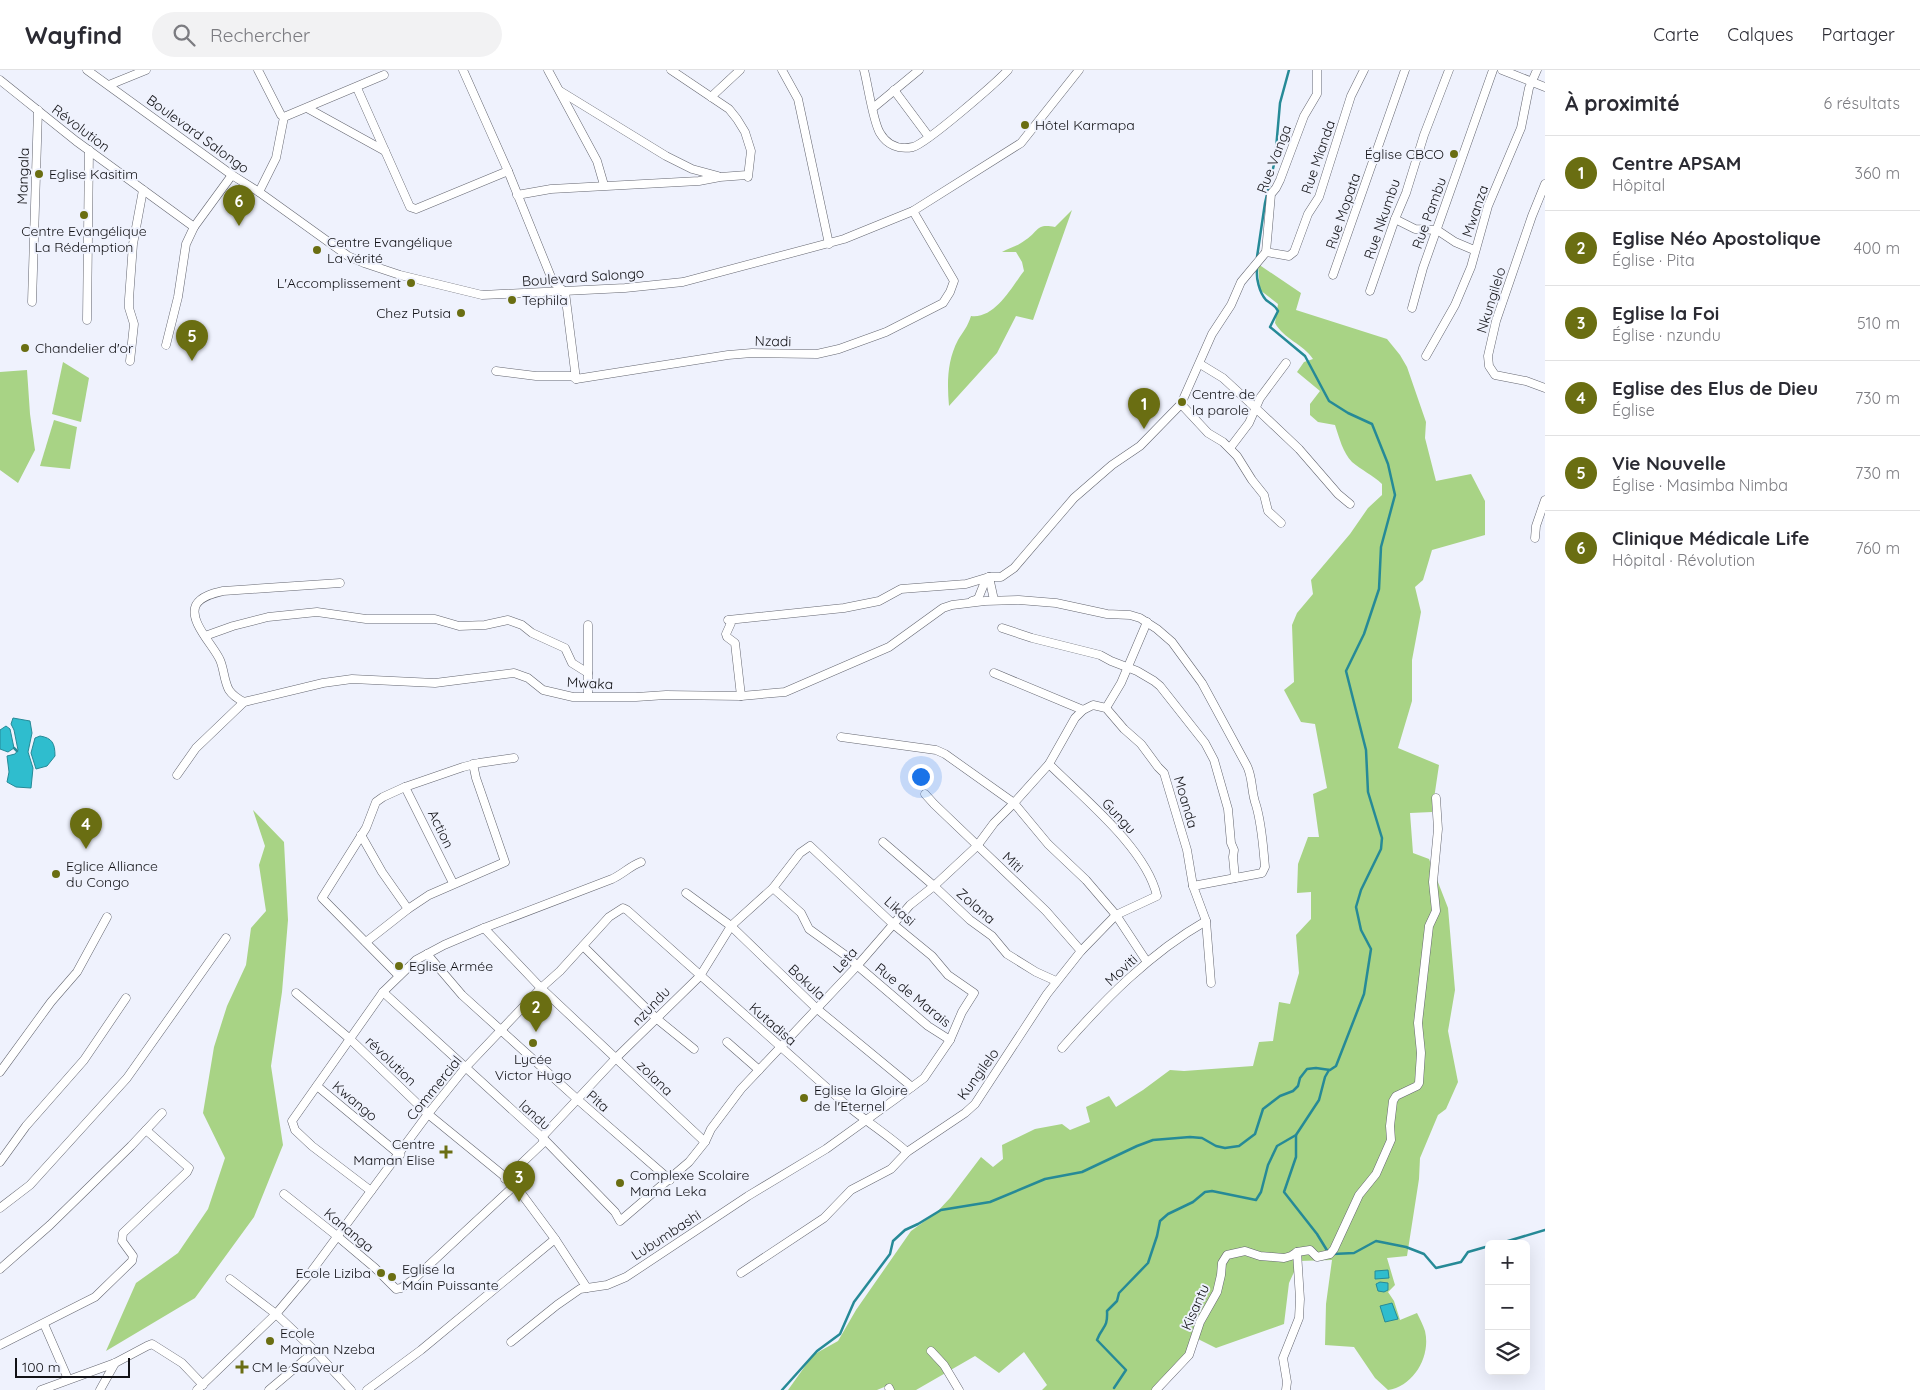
<!DOCTYPE html>
<html lang="fr">
<meta charset="utf-8">
<style>
body{margin:0;font-family:Quicksand,sans-serif;background:#f2f2f3;color:#2b2b33}
.controls{position:absolute;right:15px;bottom:15px;display:grid;overflow:hidden;border-radius:8px;box-shadow:0 5px 20px #0002}
.controls button{width:45px;height:45px;display:grid;place-items:center;padding:0;border:0;border-bottom:1px solid #e1e1e2;background:#fff;color:#2b2b33;font:25px sans-serif}
.scale{position:absolute;left:15px;bottom:12px;width:115px;box-sizing:border-box;padding-left:5px;border:2px solid #121216;border-top:0;font-size:14px;line-height:18px;white-space:nowrap;color:#121216;-webkit-text-stroke:4px #eff2fd;paint-order:stroke}
.you{position:absolute;left:920px;top:706px;width:18px;height:18px;margin:-12px;border:4px solid #fff;border-radius:50%;background:#1a73e8;box-shadow:0 0 0 8px #1a73e833}
.badge{display:grid;place-items:center;width:32px;height:32px;border-radius:50%;background:#6a6e12;color:#fff;font-size:16px;font-weight:700}
.pin{position:absolute;translate:-50% -41px;filter:drop-shadow(0 1px 2px #0008)}
.pin::after{content:'';position:absolute;top:26px;width:18px;height:15px;background:inherit;clip-path:polygon(0 0,100% 0,50% 100%)}
.list{margin:0;padding:0;list-style:none}
h2{display:flex;justify-content:space-between;align-items:center;height:65px;margin:0;padding:0 20px;font-size:21px}
h2 small{font-size:16px;font-weight:400;color:#7c7c81}
.list li{display:grid;grid-template-columns:32px 1fr auto;gap:15px;align-items:center;box-sizing:border-box;height:75px;padding:0 20px;border-top:1px solid #e1e1e2}
.list b{display:block;font-size:19px;white-space:nowrap}
.list p{margin:0;font-size:16px;white-space:nowrap;color:#7c7c81}
.list em{font-size:16px;font-style:normal;color:#7c7c81}
.icon{flex:none;width:28px;height:28px;fill:none;stroke:currentColor;stroke-width:2;stroke-linecap:round;stroke-linejoin:round}
.map{position:relative;flex:none;width:1545px;height:1320px;overflow:hidden}
header{display:flex;align-items:center;gap:30px;box-sizing:border-box;height:70px;padding:0 25px;background:#fff;border-bottom:1px solid #e1e1e2}
header strong{font-size:24px}
nav{display:flex;gap:28px;margin-inline-start:auto;font-size:18px}
.search{width:350px;height:45px;background:#f2f2f3;display:flex;align-items:center;gap:12px;box-sizing:border-box;padding:0 18px;border-radius:28px;color:#7c7c81;font-size:19px}
main{display:flex}
aside{flex:1;background:#fff}
.map>svg:first-child{display:block}
</style>
<header>
<strong>Wayfind</strong>
<div class="search"><svg class="icon" aria-label="search" viewBox="0 0 24 24"><circle cx="10" cy="10" r="6"/><path d="M15 15l6 6"/></svg>Rechercher</div>
<nav><a>Carte</a><a>Calques</a><a>Partager</a></nav>
</header>
<main>
<div class="map">
<svg width="1545" height="1320" viewBox="0 0 1545 1320">
<rect width="100%" height="100%" fill="#eff2fd"/>
<!-- green -->
<g fill="#a8d385">
<path d="M1072 140 1033 250 1016 246 997 283 949 336C947 313 947 291 958 270 963 262 968 256 971 246 995 249 1011 218 1024 201L1022 192 1016 182H1002C1009 178 1018 176 1024 171 1039 162 1035 153 1055 157Z"/>
<path d="M1258 194 1301 223 1296 240 1387 269 1400 285 1407 297 1426 352 1425 368 1436 411 1471 404 1485 431V465L1432 480 1423 510 1415 517 1421 542 1412 590V631L1398 678 1439 695 1432 742 1410 743 1413 783 1429 789 1448 838 1455 920 1448 961 1458 1012 1446 1039 1438 1045 1420 1088 1419 1109 1407 1186 1387 1188 1395 1215 1388 1222 1394 1231 1400 1250 1417 1243C1420 1249 1423 1255 1425 1261 1431 1286 1414 1316 1388 1320L1375 1308 1354 1277 1325 1275 1326 1234 1332 1190 1299 1191 1289 1213 1284 1254 1216 1278 1198 1269 1153 1320H1042L1047 1315 1024 1282 999 1303 975 1286 916 1320H893L889 1315 877 1320H788L813 1285 838 1271 856 1240 911 1161 936 1143 950 1128 981 1087 993 1097 1003 1089 1002 1075 1035 1059 1062 1054 1070 1060 1090 1052 1086 1037 1109 1026 1116 1037 1143 1020 1170 1000 1184 1001 1253 996 1259 972 1273 971 1279 932 1290 934 1299 903 1296 865 1311 849V822L1297 823 1298 794 1308 767H1319L1313 724 1327 718 1315 654 1301 652 1284 620 1294 612 1292 555 1297 543 1313 524 1311 510 1350 464 1368 438 1382 425V414C1373 405 1361 400 1352 392 1343 383 1339 367 1335 355L1318 352 1310 345V334L1320 321 1297 302 1304 292 1313 289C1303 274 1284 269 1275 253L1278 234 1260 220Z"/>
<path d="M63 292 89 308 81 352 52 344Z"/>
<path d="M27 300 30 344 35 380 18 413 0 400V302Z"/>
<path d="M54 350 77 357 70 399 40 396Z"/>
<path d="M253 740 284 772 288 850 282 922 271 996 283 1075 254 1147 195 1228 106 1281 136 1213 178 1183 208 1139 225 1088 203 1043 214 977 227 936 246 895 251 858 266 841 259 795 265 776Z"/>
</g>
<!-- water -->
<g fill="#2fbdce" stroke="#268a97">
<path d="M13 648 30 651 32 663 28 682 33 698 31 718 16 717 7 712 9 702 7 686 15 684 18 680 14 660 11 654Z"/>
<path d="M6 656 10 659 14 678 8 682 0 679V660Z"/>
<path d="M40 666C52 668 55 673 55 686L47 696 36 699 31 683 35 668Z"/>
<path d="M1388 1200 1389 1208 1375 1209V1201Z"/>
<path d="M1380 1212 1388 1213V1220L1384 1222 1378 1221 1376 1214Z"/>
<path d="M1392 1233 1398 1249 1385 1252 1380 1236Z"/>
</g>
<g fill="none" stroke-linecap="round" stroke-linejoin="round">
<!-- stream -->
<g stroke="#268a97" stroke-width="2.5">
<path d="M1257 187 1265 133 1275 90 1280 33 1289 0"/>
<path d="M14 678 17 681"/>
<path d="M1296 1065V1087L1284 1122 1317 1164 1328 1182"/>
<path d="M1498 1174 1545 1160"/>
<path d="M1333 1184 1354 1183 1376 1171 1406 1177 1424 1184 1436 1198 1461 1192 1468 1182 1489 1176"/>
<path d="M1114 1318 1126 1300 1097 1270C1102 1256 1108 1259 1107 1241L1117 1231 1119 1223 1148 1193 1157 1166 1160 1151 1168 1144 1193 1132 1205 1122 1212 1121 1256 1130 1261 1122 1268 1095 1277 1076 1296 1065 1319 1030 1325 1007 1329 1000"/>
<path d="M782 1320 817 1281 840 1264 854 1232 890 1184 893 1171 905 1160 918 1154 941 1140 990 1132 1045 1109 1082 1102 1137 1076 1153 1070 1190 1067 1202 1068 1216 1076 1225 1078 1239 1076 1255 1064 1263 1039 1280 1026 1293 1021 1298 1016 1300 1008 1307 999 1316 998 1330 1000 1336 996 1364 924 1371 879 1361 860 1356 837 1361 820 1381 779 1382 768 1368 722 1366 680 1346 601 1364 564 1379 519 1381 477 1395 425 1388 394 1372 354 1348 343 1329 331 1305 286 1270 257 1278 241C1275 235 1271 234 1266 230 1259 222 1256 208 1257 198"/>
</g>
<defs>
<g id="street">
<path d="M87 0 232 105 259 122 348 186 364 193 400 205 482 225 625 218 683 212 844 169 913 141 1021 73 1079 0"/>
<path d="M258 0 281 45 284 47 384 5"/>
<path d="M463 0 508 101 553 212 565 222 576 309 728 285 752 283 817 284 839 279 886 262 943 233 950 222 954 211 913 141"/>
<path d="M548 0 597 91 604 115"/>
<path d="M782 0 798 29 829 174"/>
<path d="M864 0C868 15 873 52 880 63 887 75 899 80 913 77 927 73 996 13 1008 0"/>
<path d="M1502 0 1545 17"/>
<path d="M0 10 76 71 194 157 232 105"/>
<path d="M109 15 146 0"/>
<path d="M357 18 410 137 416 139 508 101"/>
<path d="M894 20 929 67"/>
<path d="M560 21 666 86 692 99 718 106"/>
<path d="M711 27 740 0"/>
<path d="M307 38 385 81"/>
<path d="M873 38 919 0"/>
<path d="M1545 114 1532 146 1496 251 1488 286 1489 296 1495 305 1526 311 1545 318"/>
<path d="M259 122 276 88 284 47"/>
<path d="M517 125 551 119 699 111 720 107 747 105 748 107 751 81 745 62 737 49 729 39 671 0"/>
<path d="M1395 149 1415 159 1437 160 1455 172 1474 180"/>
<path d="M1266 182 1289 186 1294 182 1308 144 1319 127 1351 26 1364 0"/>
<path d="M1333 205 1405 0"/>
<path d="M1370 221 1395 149 1406 123 1424 65 1449 0"/>
<path d="M32 232 38 40"/>
<path d="M1412 238 1423 198 1493 0"/>
<path d="M87 250 89 80"/>
<path d="M166 275 178 227 186 174 194 157"/>
<path d="M1426 286 1455 235 1471 197 1488 136 1521 58 1529 18 1537 0"/>
<path d="M130 291 134 254 129 238V229L133 174 143 120"/>
<path d="M1200 294 1223 308 1262 344 1299 379 1338 424 1350 434"/>
<path d="M496 301 536 306H572L576 309"/>
<path d="M1181 334 1208 363 1223 372 1237 386 1252 410 1264 425 1268 441 1281 453"/>
<path d="M1230 378 1249 353 1260 328 1286 293"/>
<path d="M1535 468 1536 456 1545 430"/>
<path d="M989 507 994 530"/>
<path d="M972 531 978 529 984 514 989 507"/>
<path d="M588 555V626"/>
<path d="M1002 558 1032 568 1100 585 1111 591 1137 601 1154 611 1160 616 1205 673 1214 690 1228 739 1231 773 1234 780 1233 787 1235 808"/>
<path d="M205 566 233 556 268 547 317 542 366 549H435L459 556 485 555 508 550 522 555 532 563 565 578 572 593 588 603"/>
<path d="M994 603 1083 640 1093 635 1106 638 1124 659 1141 674 1158 697 1164 703 1187 780 1193 816 1206 851 1211 913"/>
<path d="M741 626 735 573 727 567 726 564 731 553 728 550 844 538 879 531 901 519 966 514 989 507H1001L1014 498 1074 428 1112 395 1140 376 1181 334 1212 264 1231 235 1241 212 1266 182 1271 124 1276 118 1280 110 1304 46 1317 24V0"/>
<path d="M244 632C238 629 233 626 229 620 224 611 224 599 220 590 214 576 188 551 196 535 201 526 214 523 223 521L340 513"/>
<path d="M1106 638 1121 613 1147 552"/>
<path d="M841 667 936 680 945 684 1014 733 1048 774 1086 810 1116 845 1147 892"/>
<path d="M177 705 196 678 244 632 323 613 352 609 435 613 514 603 528 608 543 620 573 627H636L666 625 741 626 785 622 889 577 943 538 952 535 985 531 1019 530 1056 533 1107 544 1130 545 1140 548 1157 559 1172 572 1202 613 1247 696C1253 708 1251 722 1256 735 1262 755 1263 776 1265 797L1262 803 1193 816"/>
<path d="M405 717 453 813"/>
<path d="M925 724 934 734 1046 841 1081 881"/>
<path d="M361 765 382 802 408 839"/>
<path d="M883 772 934 816 970 850 992 866 1007 884 1036 902 1056 911"/>
<path d="M773 818 801 843 809 859 845 885 928 956 950 970"/>
<path d="M686 823 731 856 816 938 912 1017"/>
<path d="M484 858 541 918 705 1072"/>
<path d="M366 872 408 839 429 825 505 792 476 708 473 694"/>
<path d="M583 876 657 949 694 979"/>
<path d="M427 884 462 925 577 1029 670 1110"/>
<path d="M399 906 322 828 366 758 376 732 383 727 405 717 463 697 479 693 514 688"/>
<path d="M383 922 542 1067 615 1142 620 1151 689 1092 705 1072 711 1059 741 1019 857 896 910 835 934 816 977 776 994 753 1014 733 1049 694 1075 648 1083 640"/>
<path d="M296 923 350 969 428 1044 515 1115 555 1169 587 1218"/>
<path d="M727 972 759 1000"/>
<path d="M1062 978C1104 930 1150 883 1206 851"/>
<path d="M0 1002 51 932 77 902 107 847"/>
<path d="M317 1016 400 1085"/>
<path d="M0 1092 26 1056 84 990 126 928"/>
<path d="M505 1109 544 1072 542 1067 616 988 700 906 731 856 773 818 800 783 810 776 893 854 932 886 948 905 974 923 962 942 950 970 924 1008 912 1017 826 1079 748 1126 626 1207 607 1215 580 1219 557 1235 511 1272"/>
<path d="M371 1121 312 1076 295 1060 292 1051 383 922 416 890 444 875 484 858 612 809C623 804 630 796 641 792"/>
<path d="M284 1124 337 1166 375 1198 396 1219 401 1218 414 1209 515 1115"/>
<path d="M0 1138 30 1115 127 1008 226 868"/>
<path d="M0 1199 50 1155 131 1076 162 1043"/>
<path d="M741 1203 824 1148 851 1120 891 1099 907 1082 965 1043 975 1034 1047 924 1081 881 1116 845 1157 826C1146 778 1083 728 1049 694"/>
<path d="M230 1209 276 1244 315 1281 351 1320"/>
<path d="M44 1254 68 1309"/>
<path d="M0 1275 95 1227 132 1191 133 1186 122 1171 123 1163 187 1102 189 1098 146 1060"/>
<path d="M931 1281 944 1295 959 1320"/>
<path d="M889 1318 890 1320"/>
<path d="M41 1320 115 1293 147 1276 152 1274 182 1293 203 1315"/>
<path d="M100 1320 115 1293"/>
<path d="M197 1320 276 1244 308 1206 428 1044 465 998 541 918 560 901 609 847 623 838 627 840 844 1033C864 1050 887 1064 907 1082"/>
<path d="M269 1320 315 1281"/>
<path d="M367 1320 421 1280 555 1169"/>
<path d="M1156 1320 1189 1285 1200 1252 1217 1222 1221 1205 1222 1193 1227 1185 1245 1181 1260 1186 1284 1188 1291 1186 1297 1182 1310 1180 1317 1187 1330 1184 1334 1179 1359 1125 1376 1104 1391 1070 1390 1056 1393 1031 1396 1026 1417 1016 1419 1013 1421 983 1418 953 1429 856 1436 841 1433 812 1438 759 1436 728"/>
<path d="M1286 1320 1287 1312 1283 1288 1299 1248 1300 1229 1297 1182"/>
</g>
</defs>
<!-- street casing -->
<use href="#street" stroke="#646670" stroke-width="9"/>
<!-- street -->
<use href="#street" stroke="#fff" stroke-width="8"/>
</g>
<!-- markers -->
<g fill="#6a6e12" stroke="#eff2fd" stroke-width="2">
<circle cx="1025" cy="55" r="5"/>
<circle cx="1454" cy="84" r="5"/>
<circle cx="39" cy="104" r="5"/>
<circle cx="84" cy="145" r="5"/>
<circle cx="317" cy="180" r="5"/>
<circle cx="411" cy="213" r="5"/>
<circle cx="512" cy="230" r="5"/>
<circle cx="461" cy="243" r="5"/>
<circle cx="25" cy="278" r="5"/>
<circle cx="1182" cy="332" r="5"/>
<circle cx="56" cy="804" r="5"/>
<circle cx="399" cy="896" r="5"/>
<circle cx="533" cy="973" r="5"/>
<circle cx="804" cy="1028" r="5"/>
<path d="M443.5 1074.5h5v5h5v5h-5v5h-5v-5h-5v-5h5z"/>
<circle cx="620" cy="1113" r="5"/>
<circle cx="381" cy="1203" r="5"/>
<circle cx="392" cy="1207" r="5"/>
<circle cx="270" cy="1271" r="5"/>
<path d="M239.5 1289.5h5v5h5v5h-5v5h-5v-5h-5v-5h5z"/>
</g>
<g text-anchor="middle" stroke-width="4" stroke-linejoin="round" paint-order="stroke">
<!-- poi labels -->
<g font-size="14" fill="#121216" stroke="#eff2fd" text-anchor="start">
<text x="1035" y="60">Hôtel Karmapa</text>
<text x="1444" y="89" text-anchor="end">Église CBCO</text>
<text x="49" y="109">Eglise Kasitim</text>
<text x="84" y="166" text-anchor="middle">Centre Evangélique<tspan x="84" dy="16">La Rédemption</tspan></text>
<text x="327" y="177">Centre Evangélique<tspan x="327" dy="16">La vérité</tspan></text>
<text x="401" y="218" text-anchor="end">L'Accomplissement</text>
<text x="522" y="235">Tephila</text>
<text x="451" y="248" text-anchor="end">Chez Putsia</text>
<text x="35" y="283">Chandelier d'or</text>
<text x="1192" y="329">Centre de<tspan x="1192" dy="16">la parole</tspan></text>
<text x="66" y="801">Eglice Alliance<tspan x="66" dy="16">du Congo</tspan></text>
<text x="409" y="901">Eglise Armée</text>
<text x="533" y="994" text-anchor="middle">Lycée<tspan x="533" dy="16">Victor Hugo</tspan></text>
<text x="814" y="1025">Eglise la Gloire<tspan x="814" dy="16">de l'Eternel</tspan></text>
<text x="435" y="1079" text-anchor="end">Centre<tspan x="435" dy="16">Maman Elise</tspan></text>
<text x="630" y="1110">Complexe Scolaire<tspan x="630" dy="16">Mama Leka</tspan></text>
<text x="402" y="1204">Eglise la<tspan x="402" dy="16">Main Puissante</tspan></text>
<text x="371" y="1208" text-anchor="end">Ecole Liziba</text>
<text x="280" y="1268">Ecole<tspan x="280" dy="16">Maman Nzeba</tspan></text>
<text x="252" y="1302">CM le Sauveur</text>
</g>
<!-- street labels -->
<g font-size="14" fill="#121216" stroke="#eff2fd">
<text transform="translate(81 58) rotate(37)" y="5">Révolution</text>
<text transform="translate(198 64) rotate(36)" y="5">Boulevard Salongo</text>
<text transform="translate(1318 87) rotate(-71)" y="5">Rue Mianda</text>
<text transform="translate(1274 89) rotate(-69)" y="5">Rue Vanga</text>
<text transform="translate(23 106) rotate(-88)" y="5">Mangala</text>
<text transform="translate(1343 141) rotate(-71)" y="5">Rue Mopata</text>
<text transform="translate(1475 141) rotate(-71)" y="5">Mwanza</text>
<text transform="translate(1429 143) rotate(-70)" y="5">Rue Pambu</text>
<text transform="translate(1382 149) rotate(-71)" y="5">Rue Nkumbu</text>
<text transform="translate(583 207) rotate(-4)" y="5">Boulevard Salongo</text>
<text transform="translate(1491 230) rotate(-73)" y="5">Nkungilelo</text>
<text transform="translate(773 271) rotate(1)" y="5">Nzadi</text>
<text transform="translate(590 613) rotate(3)" y="5">Mwaka</text>
<text transform="translate(1186 732) rotate(74)" y="5">Moanda</text>
<text transform="translate(1119 746) rotate(47)" y="5">Gungu</text>
<text transform="translate(441 759) rotate(64)" y="5">Action</text>
<text transform="translate(1013 792) rotate(43)" y="5">Miti</text>
<text transform="translate(976 836) rotate(41)" y="5">Zolana</text>
<text transform="translate(900 841) rotate(42)" y="5">Likasi</text>
<text transform="translate(845 890) rotate(-48)" y="5">Leta</text>
<text transform="translate(1121 900) rotate(-43)" y="5">Moviti</text>
<text transform="translate(807 912) rotate(43)" y="5">Bokula</text>
<text transform="translate(913 925) rotate(39)" y="5">Rue de Marais</text>
<text transform="translate(651 936) rotate(-46)" y="5">nzundu</text>
<text transform="translate(773 954) rotate(41)" y="5">Kutadisa</text>
<text transform="translate(391 991) rotate(44)" y="5">révolution</text>
<text transform="translate(978 1004) rotate(-54)" y="5">Kungilelo</text>
<text transform="translate(655 1008) rotate(44)" y="5">zolana</text>
<text transform="translate(434 1018) rotate(-51)" y="5">Commercial</text>
<text transform="translate(355 1031) rotate(40)" y="5">Kwango</text>
<text transform="translate(598 1031) rotate(41)" y="5">Pita</text>
<text transform="translate(535 1045) rotate(42)" y="5">landu</text>
<text transform="translate(349 1160) rotate(40)" y="5">Kananga</text>
<text transform="translate(666 1165) rotate(-33)" y="5">Lubumbashi</text>
<text transform="translate(1195 1237) rotate(-66)" y="5">Kisantu</text>
</g>
</g>
</svg>
<div class="controls">
<button>+</button>
<button>−</button>
<button><svg class="icon" aria-label="layers" viewBox="0 0 24 24"><path d="M12 4l9 5-9 5-9-5zM3 14l9 5 9-5"/></svg></button>
</div>
<div class="scale">100 m</div>
<div class="you"></div>
<div class="pin badge" style="left:1144px;top:359px">1</div>
<div class="pin badge" style="left:536px;top:962px">2</div>
<div class="pin badge" style="left:519px;top:1132px">3</div>
<div class="pin badge" style="left:86px;top:779px">4</div>
<div class="pin badge" style="left:192px;top:291px">5</div>
<div class="pin badge" style="left:239px;top:156px">6</div>
</div>
<aside>
<h2>À proximité<small>6 résultats</small></h2>
<ul class="list">
<li><span class="badge">1</span><div><b>Centre APSAM</b><p>Hôpital</p></div><em>360 m</em></li>
<li><span class="badge">2</span><div><b>Eglise Néo Apostolique</b><p>Église · Pita</p></div><em>400 m</em></li>
<li><span class="badge">3</span><div><b>Eglise la Foi</b><p>Église · nzundu</p></div><em>510 m</em></li>
<li><span class="badge">4</span><div><b>Eglise des Elus de Dieu</b><p>Église</p></div><em>730 m</em></li>
<li><span class="badge">5</span><div><b>Vie Nouvelle</b><p>Église · Masimba Nimba</p></div><em>730 m</em></li>
<li><span class="badge">6</span><div><b>Clinique Médicale Life</b><p>Hôpital · Révolution</p></div><em>760 m</em></li>
</ul>
</aside>
</main>
